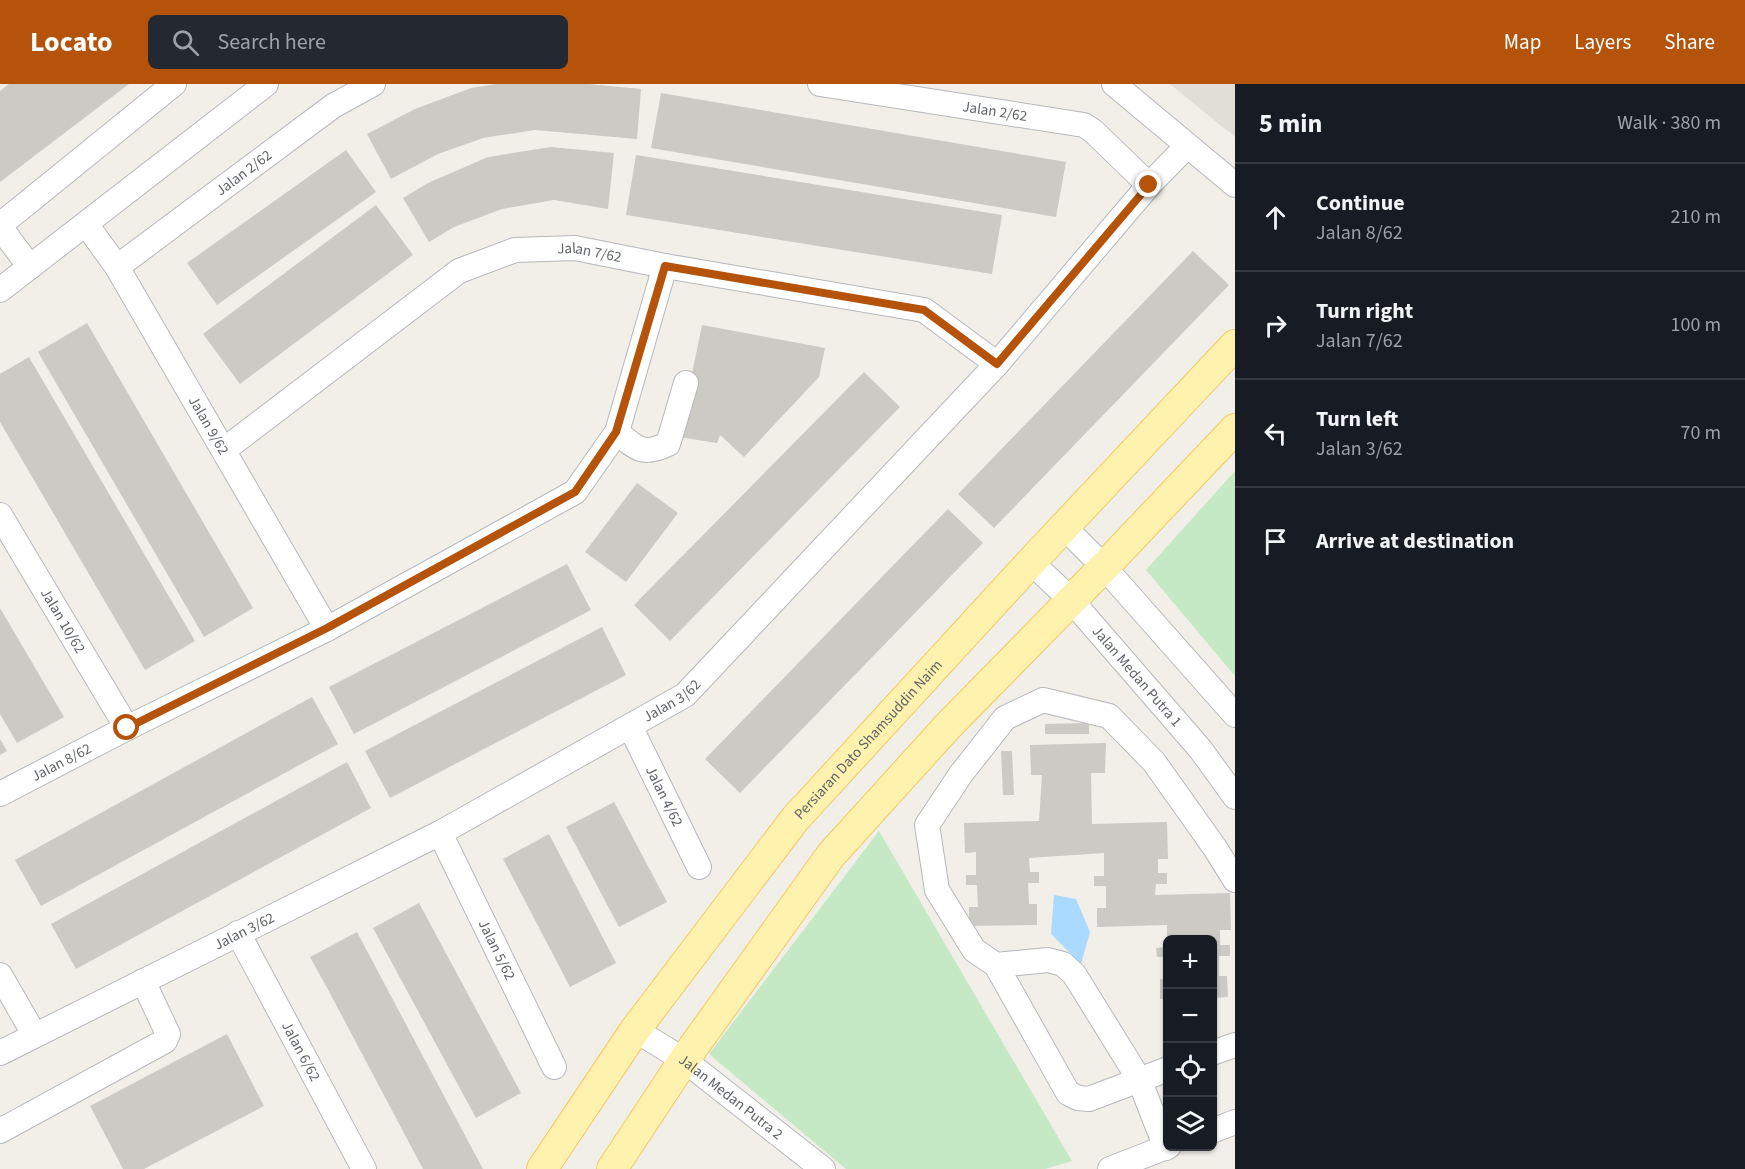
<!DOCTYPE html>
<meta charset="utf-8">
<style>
body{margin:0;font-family:"Source Sans 3",sans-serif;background:#242831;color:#f1f3f6}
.controls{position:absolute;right:18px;bottom:18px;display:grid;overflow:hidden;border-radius:9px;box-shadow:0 2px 4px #0004}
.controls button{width:54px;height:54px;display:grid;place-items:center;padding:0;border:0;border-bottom:2px solid #363941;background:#171b24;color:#f1f3f6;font:30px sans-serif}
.stop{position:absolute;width:18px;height:18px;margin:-14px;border:4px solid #b45309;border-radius:50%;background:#fff}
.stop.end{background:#b45309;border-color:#fff;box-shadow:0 2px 6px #0008}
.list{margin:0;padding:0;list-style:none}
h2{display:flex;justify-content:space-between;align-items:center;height:78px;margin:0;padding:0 24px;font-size:26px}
h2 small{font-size:20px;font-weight:400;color:#9ea1a6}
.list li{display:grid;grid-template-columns:39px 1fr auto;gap:18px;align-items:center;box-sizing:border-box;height:108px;padding:0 24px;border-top:2px solid #363941}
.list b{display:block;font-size:22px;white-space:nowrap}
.list p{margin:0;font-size:20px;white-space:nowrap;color:#9ea1a6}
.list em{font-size:20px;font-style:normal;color:#9ea1a6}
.icon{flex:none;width:33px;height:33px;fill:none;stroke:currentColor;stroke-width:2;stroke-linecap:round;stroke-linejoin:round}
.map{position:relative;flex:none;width:1235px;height:1085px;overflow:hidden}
header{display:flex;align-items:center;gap:36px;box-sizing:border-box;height:84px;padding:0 30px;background:#b45309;color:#fff}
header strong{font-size:28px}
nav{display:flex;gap:33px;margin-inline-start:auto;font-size:21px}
.search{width:420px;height:54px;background:#242831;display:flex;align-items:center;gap:15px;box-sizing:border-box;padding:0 21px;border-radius:9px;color:#9ea1a6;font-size:22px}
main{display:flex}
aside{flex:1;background:#171b24}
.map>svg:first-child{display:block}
</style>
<header>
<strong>Locato</strong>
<div class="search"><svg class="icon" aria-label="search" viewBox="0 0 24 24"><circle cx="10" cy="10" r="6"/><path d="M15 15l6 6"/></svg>Search here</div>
<nav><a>Map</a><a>Layers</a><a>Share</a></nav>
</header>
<main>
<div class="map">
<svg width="1235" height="1085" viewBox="0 0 1235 1085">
<rect width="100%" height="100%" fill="#f1efe8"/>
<!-- education -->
<path fill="#e1ded6" d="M1170 0H1235V53Z"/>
<!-- green -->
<g fill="#c5e8c5">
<path d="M1235 387V592L1146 486Z"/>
<path d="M879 747 1072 1077 1045 1085H846L709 970Z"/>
</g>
<!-- water -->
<path fill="#aadaff" d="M1054 811 1076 815 1090 848 1081 880 1051 850Z"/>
<!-- building -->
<g fill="#cccac5">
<path d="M9 0H129L0 98V7Z"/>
<path d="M496 0H588L641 5 637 55 535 46 483 54 438 70 391 95 367 50 415 25 471 4Z"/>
<path d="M661 9 1066 78 1056 133 651 64Z"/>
<path d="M551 63 614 69 608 125 554 116 502 125 454 143 429 158 403 114 428 99 488 73Z"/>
<path d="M346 66 376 108 217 221 187 179Z"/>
<path d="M636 71 1002 131 992 190 626 131Z"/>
<path d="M376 121 413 171 240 300 203 250Z"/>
<path d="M1193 167 1229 201 994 444 958 410Z"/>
<path d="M87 239 253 524 204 553 38 268Z"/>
<path d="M702 241 825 264 819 293 744 373 720 351 717 359 679 353Z"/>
<path d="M29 273 195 557 145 586 0 338V290Z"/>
<path d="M864 288 900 323 670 557 634 521Z"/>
<path d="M637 399 678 429 626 498 585 468Z"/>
<path d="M948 425 983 459 740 709 705 675Z"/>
<path d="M567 480 591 526 354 650 329 603Z"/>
<path d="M0 524 64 633 17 659 0 630Z"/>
<path d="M602 543 626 591 390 714 365 667Z"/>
<path d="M312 613 338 660 41 822 15 776Z"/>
<path d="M1089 639V650H1045V640Z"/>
<path d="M0 655 7 667 0 671Z"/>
<path d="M1106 659 1105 689H1091L1092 740 1167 738 1168 775H1158V789H1167V800H1156L1155 811 1230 809 1231 846H1220V861H1230V872H1219V892H1227L1228 913 1212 914V855H1167V841L1097 843V824H1106V802H1094V792H1104V769L1029 774 1030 788H1039V799H1028L1029 820H1037V841L969 842V823H978L977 801H966V791H976V768L965 769 964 739 1039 737 1042 691H1031L1030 661Z"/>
<path d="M1001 667H1012L1014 711H1003Z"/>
<path d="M347 678 371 724 76 885 51 840Z"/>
<path d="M614 718 667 818 619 843 566 743Z"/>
<path d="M549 750 616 879 570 903 503 775Z"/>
<path d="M419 819 521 1009 476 1034 373 844Z"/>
<path d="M357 848 460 1042 483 1085H423L325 900 310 873Z"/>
<path d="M1167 863V873H1157L1156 864Z"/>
<rect x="1160" y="895" width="7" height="20"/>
<path d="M227 950 264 1022 144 1085H123L90 1022Z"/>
</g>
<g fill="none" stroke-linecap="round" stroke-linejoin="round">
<defs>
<g id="minor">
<path id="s1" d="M820 0 1084 41 1093 47 1149 101"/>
<path d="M1114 0 1235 101"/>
<path id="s2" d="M86 140 117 183 327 545"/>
<path d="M0 141 174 0"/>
<path d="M0 143 30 183"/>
<path id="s3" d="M117 183 333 22 373 0"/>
<path d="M0 206 266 0"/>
<path d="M617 348C636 365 643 372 668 360L686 299"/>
<path id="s4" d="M224 366 459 187 515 166 575 164 665 182 924 226 997 280"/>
<path id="s5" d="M0 431 127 644"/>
<path d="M1064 443 1104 483 1235 631"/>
<path id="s6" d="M1031 478 1071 516 1201 666 1235 713"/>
<path id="s7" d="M631 644 699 783"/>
<path id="s8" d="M0 710 127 644 327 545 575 408 617 348 665 182"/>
<path id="s9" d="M440 749 554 983"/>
<path id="s10" d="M238 849 364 1085"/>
<path d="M996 881 1068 1009 1078 1014 1089 1015 1168 985"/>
<path d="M0 891 34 950"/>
<path id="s11" d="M635 946 684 976 823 1085"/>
<path id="s12" d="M0 969 440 749 685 611 997 280 1149 101 1187 62"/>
<path d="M1212 969 1235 961"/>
<path d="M0 1047 165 957 168 950 143 897"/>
<path d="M1212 1047 1235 1038"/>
<path d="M1166 1064 1139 995 1074 890 1063 880 1048 876 996 881 974 866 937 806 927 741 961 690 1005 634 1043 616 1109 632 1154 678 1215 764 1235 796"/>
<path d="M1110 1085 1169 1062"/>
</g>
<g id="major">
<path id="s13" d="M542 1085 635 946 795 735 1031 478 1235 261"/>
<path d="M612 1085 684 976 831 771 948 642 1104 483 1235 345"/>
</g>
</defs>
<!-- minor casing -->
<use href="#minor" stroke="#b5b8bc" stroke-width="26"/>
<!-- major casing -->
<use href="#major" stroke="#f2c960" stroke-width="32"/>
<!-- minor -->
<use href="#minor" stroke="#fff" stroke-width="24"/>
<!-- major -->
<use href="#major" stroke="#fff2af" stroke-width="30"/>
</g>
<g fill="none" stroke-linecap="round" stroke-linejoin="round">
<!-- route -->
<path stroke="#b45309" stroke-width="8" d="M127 644 327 544 575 408 616 348 665 182 924 226 997 280 1149 101"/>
</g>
<g text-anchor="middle" stroke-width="5" stroke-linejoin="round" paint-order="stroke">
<!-- street labels -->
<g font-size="15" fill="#5f6368" stroke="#fff">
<text dy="5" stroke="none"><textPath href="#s1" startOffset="177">Jalan 2/62</textPath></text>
<text dy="5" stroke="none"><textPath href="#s3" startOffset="158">Jalan 2/62</textPath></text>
<text dy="5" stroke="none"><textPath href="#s4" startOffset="430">Jalan 7/62</textPath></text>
<text dy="5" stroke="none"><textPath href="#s2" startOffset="236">Jalan 9/62</textPath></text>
<text dy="5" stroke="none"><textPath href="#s5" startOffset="123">Jalan 10/62</textPath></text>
<text dy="5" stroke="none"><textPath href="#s6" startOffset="156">Jalan Medan Putra 1</textPath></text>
<text dy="5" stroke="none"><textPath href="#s12" startOffset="759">Jalan 3/62</textPath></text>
<text dy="5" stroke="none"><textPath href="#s13" startOffset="540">Persiaran Dato Shamsuddin Naim</textPath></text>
<text dy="5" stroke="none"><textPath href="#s8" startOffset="69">Jalan 8/62</textPath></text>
<text dy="5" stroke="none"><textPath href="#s7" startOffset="76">Jalan 4/62</textPath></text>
<text dy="5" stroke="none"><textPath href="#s12" startOffset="273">Jalan 3/62</textPath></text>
<text dy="5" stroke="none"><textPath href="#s9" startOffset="130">Jalan 5/62</textPath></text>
<text dy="5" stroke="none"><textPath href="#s10" startOffset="134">Jalan 6/62</textPath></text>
<text dy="5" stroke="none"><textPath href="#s11" startOffset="117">Jalan Medan Putra 2</textPath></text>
</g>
</g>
</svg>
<div class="controls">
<button>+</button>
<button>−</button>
<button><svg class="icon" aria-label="locate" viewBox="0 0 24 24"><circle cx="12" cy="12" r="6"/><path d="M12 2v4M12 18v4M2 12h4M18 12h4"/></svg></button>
<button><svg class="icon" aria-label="layers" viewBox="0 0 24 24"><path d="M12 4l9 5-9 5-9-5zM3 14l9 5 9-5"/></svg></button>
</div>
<div class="stop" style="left:127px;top:644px"></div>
<div class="stop end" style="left:1149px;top:101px"></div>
</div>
<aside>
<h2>5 min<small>Walk · 380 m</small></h2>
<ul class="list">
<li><svg class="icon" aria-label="ahead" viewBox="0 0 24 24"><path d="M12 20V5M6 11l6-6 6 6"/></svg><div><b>Continue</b><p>Jalan 8/62</p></div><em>210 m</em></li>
<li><svg class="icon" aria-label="right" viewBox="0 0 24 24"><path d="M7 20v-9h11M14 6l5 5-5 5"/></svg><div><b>Turn right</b><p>Jalan 7/62</p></div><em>100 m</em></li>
<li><svg class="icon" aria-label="left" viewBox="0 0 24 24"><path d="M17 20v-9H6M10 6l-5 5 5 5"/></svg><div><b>Turn left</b><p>Jalan 3/62</p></div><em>70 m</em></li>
<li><svg class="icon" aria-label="arrive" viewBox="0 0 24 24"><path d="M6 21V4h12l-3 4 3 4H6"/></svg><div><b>Arrive at destination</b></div></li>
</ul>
</aside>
</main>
